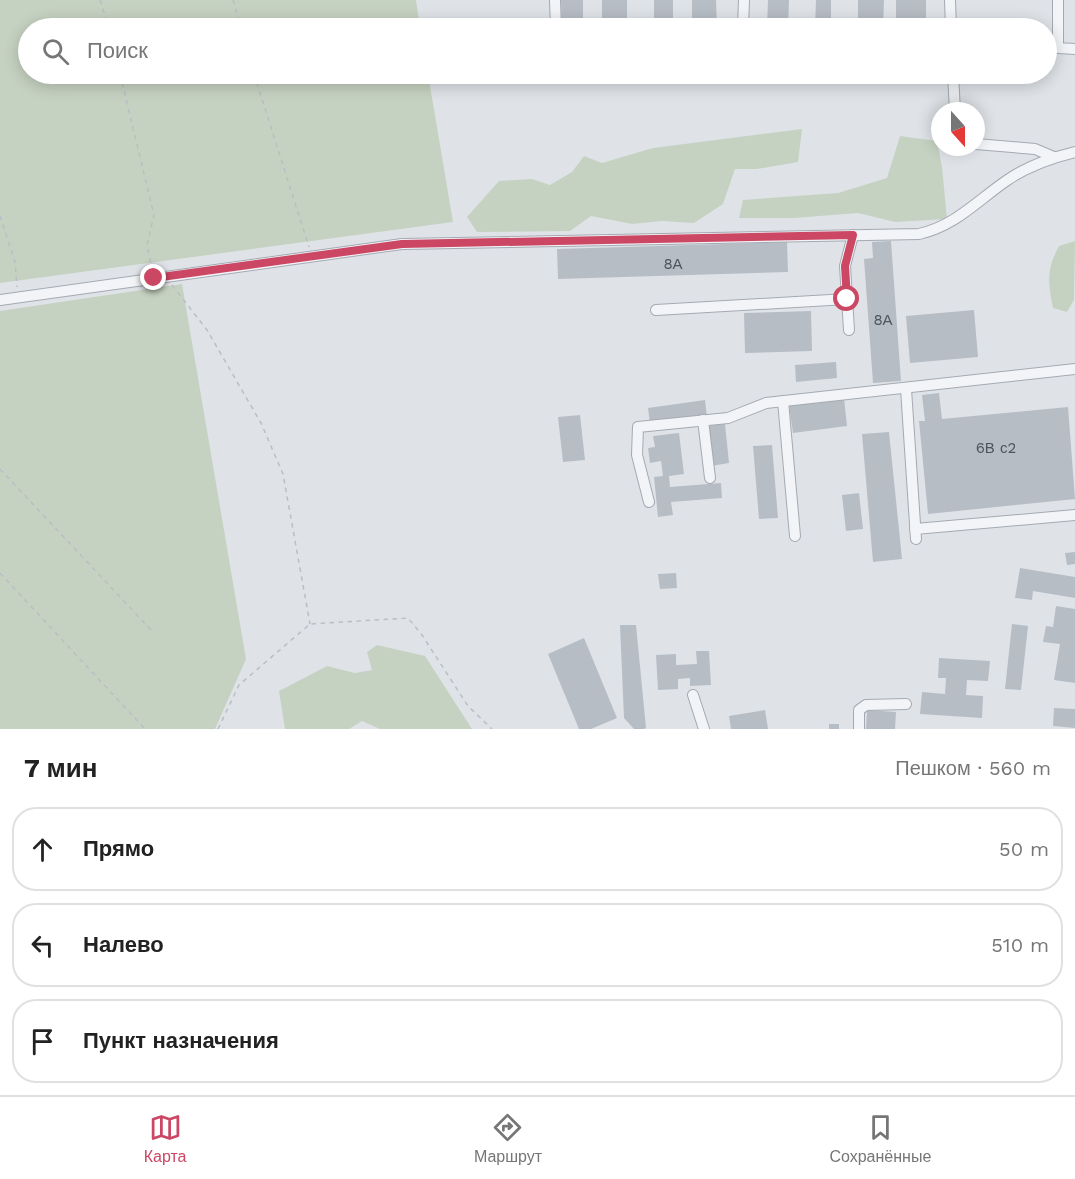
<!DOCTYPE html>
<html lang="ru">
<meta charset="utf-8">
<style>
body{margin:0;font-family:"Work Sans",sans-serif;background:#f2f2f2;color:#222}
.compass{position:absolute;left:931px;top:102px;width:54px;height:54px;border-radius:50%;background:#fff;box-shadow:0 3px 15px #0003;rotate:159deg}
.stop{position:absolute;width:18px;height:18px;margin:-14px;border:4px solid #cb4763;border-radius:50%;background:#fff}
.stop.end{background:#cb4763;border-color:#fff;box-shadow:0 2px 6px #0008}
.list{margin:0;padding:0;list-style:none}
h2{display:flex;justify-content:space-between;align-items:center;height:78px;margin:0;padding:0 24px;font-size:26px}
h2 small{font-size:20px;font-weight:400;color:#767676}
.list li{display:grid;grid-template-columns:39px 1fr auto;gap:18px;align-items:center;box-sizing:border-box;height:84px;margin:0 12px 12px;padding:0 12px;border:2px solid #e0e0e0;border-radius:24px}
.list b{display:block;font-size:22px;white-space:nowrap}
.list em{font-size:20px;font-style:normal;color:#767676}
.icon{flex:none;width:33px;height:33px;fill:none;stroke:currentColor;stroke-width:2;stroke-linecap:round;stroke-linejoin:round}
.map{position:relative;flex:none;width:1075px;height:729px;overflow:hidden}
.search{position:absolute;background:#fff;box-shadow:0 3px 15px #0003;left:18px;right:18px;top:18px;height:66px;display:flex;align-items:center;gap:15px;box-sizing:border-box;padding:0 21px;border-radius:33px;color:#767676;font-size:22px}
.sheet{height:366px;background:#fff}
nav{display:flex;justify-content:space-around;align-items:center;box-sizing:border-box;height:84px;border-top:2px solid #e0e0e0;background:#fff;font-size:16px;color:#767676}
nav a{display:grid;justify-items:center;gap:3px}
nav .on{color:#cb4763}
.map>svg:first-child{display:block}
</style>
<div class="map">
<svg width="1075" height="729" viewBox="0 0 1075 729">
<rect width="100%" height="100%" fill="#dfe3e8"/>
<!-- green -->
<g fill="#c6d2c1">
<path d="M0 0H416L420 28H28V74H428L453 222 0 283Z"/>
<path d="M802 129 798 162 757 169H735L723 204 694 223 662 221 632 224 591 216 570 231 477 232 467 217 499 181 532 179 550 185 572 172 584 156 602 163 653 148Z"/>
<path d="M900 136 937 141 942 167 947 219 895 222 858 213 794 218H739L743 200 838 193 887 178Z"/>
<path d="M1075 241 1074 300 1067 312 1053 308C1048 282 1046 270 1059 246Z"/>
<path d="M182 284 246 659 215 729H0V311Z"/>
<path d="M377 645 425 656 472 729H380L362 721 349 729H285L279 691 327 666 355 673 372 670 367 652Z"/>
</g>
<!-- building -->
<g fill="#b7bdc5">
<path d="M561 0H583V28H562Z"/>
<rect x="602" y="0" width="25" height="28"/>
<rect x="654" y="0" width="19" height="28"/>
<path d="M692 0H716L717 28H692Z"/>
<path d="M768 0H789L788 28H767Z"/>
<path d="M816 0H831V28H815Z"/>
<path d="M858 0H884L883 28H858Z"/>
<rect x="896" y="0" width="30" height="28"/>
<path d="M891 241 901 381 873 383 864 259 873 258 872 242Z"/>
<path d="M787 242 788 272 558 279 557 249Z"/>
<path d="M974 310 978 357 910 363 906 316Z"/>
<path d="M811 311 812 351 745 353 744 313Z"/>
<path d="M836 362 837 378 796 382 795 365Z"/>
<path d="M939 393 942 419 1068 407 1075 499 928 514 919 421H925L922 395Z"/>
<path d="M844 398 847 426 793 433 789 405Z"/>
<path d="M705 400 707 417 650 424 648 408Z"/>
<path d="M580 415 585 460 563 462 558 417Z"/>
<path d="M725 424 729 463 711 466 706 426Z"/>
<path d="M889 432 902 559 873 562 862 434Z"/>
<path d="M679 433 684 474 669 476 670 487 721 483 722 498 671 502 673 515 658 517 654 477 663 476 661 461 650 463 648 448 655 447 653 436Z"/>
<path d="M772 445 778 518 759 519 753 446Z"/>
<path d="M859 493 863 529 846 531 842 495Z"/>
<path d="M1075 552V564L1067 565 1065 553Z"/>
<path d="M1020 568 1075 577V598L1033 591 1032 600 1015 598Z"/>
<path d="M676 573 677 588 660 589 658 574Z"/>
<path d="M1056 606 1075 609V683L1054 680 1060 644 1043 642 1046 626 1053 627Z"/>
<path d="M1012 624 1028 626 1021 690 1005 689Z"/>
<path d="M620 625H636L646 728 644 729H634L624 718Z"/>
<path d="M584 638 617 718 591 729H579L548 654Z"/>
<path d="M696 651H709L711 685 690 686V678L678 679V689L658 690 656 655 676 654V665L697 664Z"/>
<path d="M939 658 990 661 988 681 967 680 966 695 983 696 982 718 920 714 922 692 945 694 946 678H938Z"/>
<path d="M1054 708 1075 709V728L1053 726Z"/>
<path d="M765 710 768 729H731L729 716Z"/>
<path d="M867 710 896 712 895 729H866Z"/>
<rect x="829" y="724" width="10" height="5"/>
</g>
<g fill="none" stroke-linecap="round" stroke-linejoin="round">
<defs>
<g id="minor">
<path d="M555 0 556 28"/>
<path d="M950 0 951 28"/>
<path d="M1058 0V48L1075 49"/>
<path d="M743 28 744 0"/>
<path d="M953 74 955 111"/>
<path d="M976 144 1035 149 1054 157"/>
<path d="M0 300 402 244 919 234C955 226 977 201 1006 181 1027 166 1050 158 1075 152"/>
<path d="M656 310 847 299"/>
<path d="M849 330 845 266 853 235"/>
<path d="M906 389 916 539"/>
<path d="M783 401 795 536"/>
<path d="M703 420 710 478"/>
<path d="M649 502 637 455 638 427 728 418 766 403 1075 369"/>
<path d="M915 529 1075 515"/>
<path d="M693 695 704 729"/>
<path d="M859 729V710L866 705 906 704"/>
</g>
</defs>
<!-- minor casing -->
<use href="#minor" stroke="#a5aab2" stroke-width="12"/>
<!-- path -->
<g stroke="#babec3" stroke-width="1.5" stroke-dasharray="4.5 4.5" stroke-linecap="butt">
<path d="M100 0 109 28"/>
<path d="M233 0 241 28"/>
<path d="M120 74 154 215 147 245 152 269"/>
<path d="M254 74 309 247"/>
<path d="M0 216 15 262 17 287"/>
<path d="M172 285 207 330 261 423 283 474 310 624"/>
<path d="M0 469 152 631"/>
<path d="M0 573 145 729"/>
<path d="M218 729 239 685 310 624 408 618 422 635 468 706 492 729"/>
</g>
<!-- minor -->
<use href="#minor" stroke="#f2f4f7" stroke-width="10"/>
</g>
<g fill="none" stroke-linecap="round" stroke-linejoin="round">
<!-- route -->
<path stroke="#cb4763" stroke-width="8" d="M154 278 402 244 853 235 845 266 847 299"/>
</g>
<g text-anchor="middle" stroke-width="5" stroke-linejoin="round" paint-order="stroke">
<!-- number labels -->
<g font-size="15" fill="#4c5560">
<text x="673" y="269">8А</text>
<text x="883" y="325">8А</text>
<text x="996" y="453">6В с2</text>
</g>
</g>
</svg>
<svg class="compass" viewBox="-18 -18 36 36"><path d="M0-13l5 13h-10z" fill="#e53935"/><path d="M0 13l5-13h-10z" fill="#767676"/></svg>
<div class="stop" style="left:847px;top:299px"></div>
<div class="stop end" style="left:154px;top:278px"></div>
<div class="search"><svg class="icon" aria-label="search" viewBox="0 0 24 24"><circle cx="10" cy="10" r="6"/><path d="M15 15l6 6"/></svg>Поиск</div>
</div>
<section class="sheet">
<h2>7 мин<small>Пешком · 560 m</small></h2>
<ul class="list">
<li><svg class="icon" aria-label="ahead" viewBox="0 0 24 24"><path d="M12 20V5M6 11l6-6 6 6"/></svg><div><b>Прямо</b></div><em>50 m</em></li>
<li><svg class="icon" aria-label="left" viewBox="0 0 24 24"><path d="M17 20v-9H6M10 6l-5 5 5 5"/></svg><div><b>Налево</b></div><em>510 m</em></li>
<li><svg class="icon" aria-label="arrive" viewBox="0 0 24 24"><path d="M6 21V4h12l-3 4 3 4H6"/></svg><div><b>Пункт назначения</b></div></li>
</ul>
</section>
<nav>
<a class="on"><svg class="icon" aria-label="map" viewBox="0 0 24 24"><path d="M3 6l6-2 6 2 6-2v14l-6 2-6-2-6 2zM9 4v14M15 6v14"/></svg>Карта</a>
<a><svg class="icon" aria-label="directions" viewBox="0 0 24 24"><path d="M12 3l9 9-9 9-9-9zM9 14v-3h6M13 9l2 2-2 2"/></svg>Маршрут</a>
<a><svg class="icon" aria-label="saved" viewBox="0 0 24 24"><path d="M7 4h10v16l-5-4-5 4z"/></svg>Сохранённые</a>
</nav>
